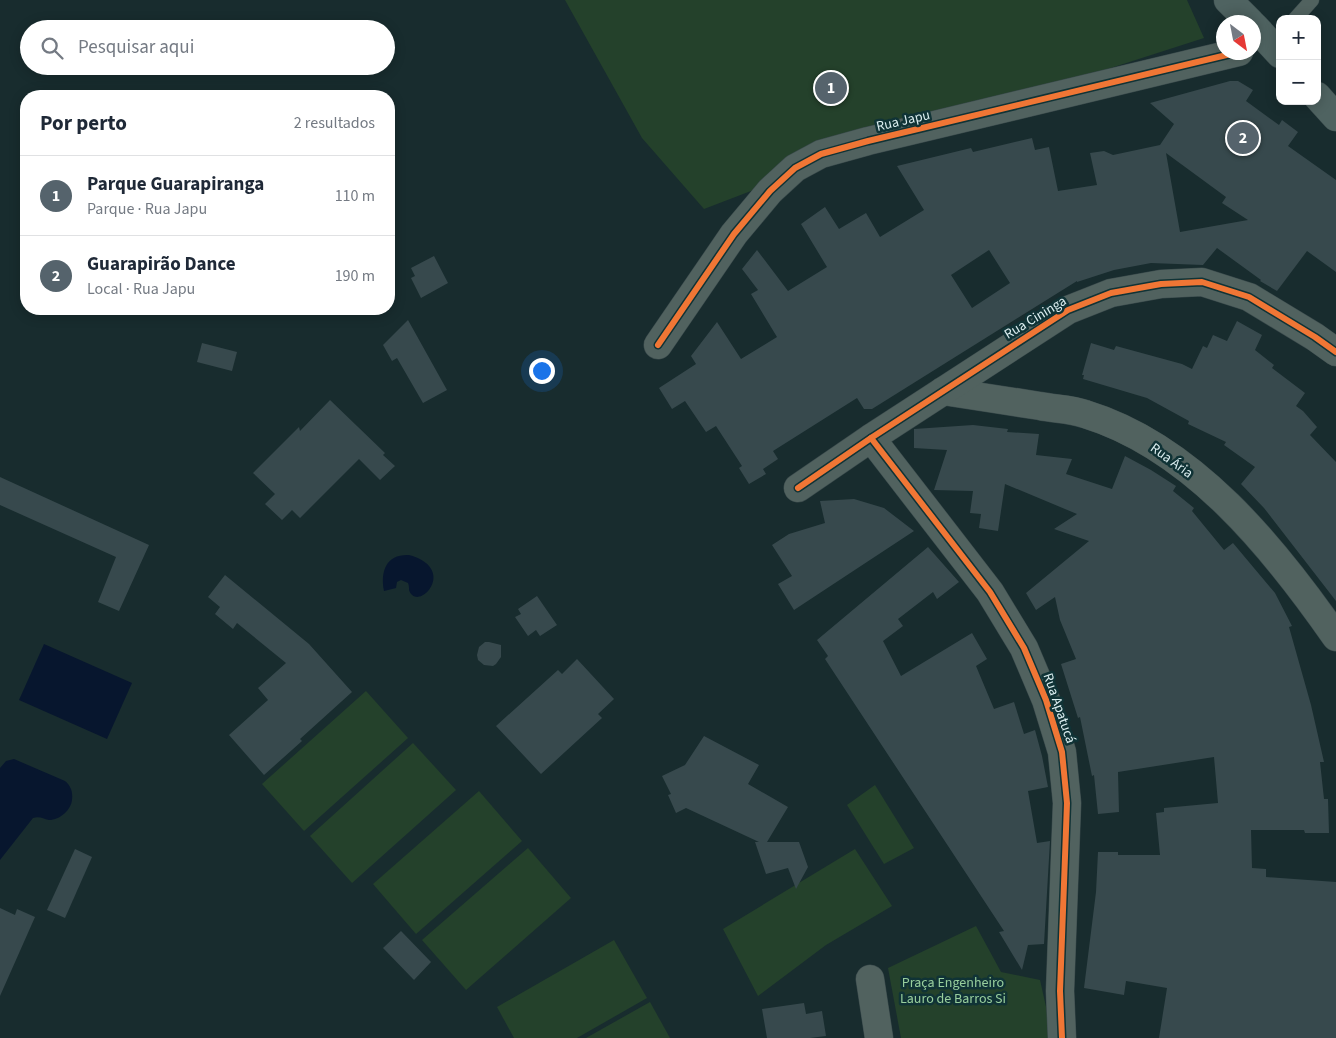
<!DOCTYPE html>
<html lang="pt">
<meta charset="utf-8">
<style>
body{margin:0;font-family:"Source Sans 3",sans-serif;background:#f6f6f7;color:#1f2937}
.controls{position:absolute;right:15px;top:15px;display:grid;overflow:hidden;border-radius:10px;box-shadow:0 2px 12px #0003}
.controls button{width:45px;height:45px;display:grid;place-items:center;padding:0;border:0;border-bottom:1px solid #e0e1e3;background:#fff;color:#1f2937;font:25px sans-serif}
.compass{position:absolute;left:1216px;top:15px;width:45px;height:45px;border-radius:50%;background:#fff;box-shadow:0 2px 12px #0003;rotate:148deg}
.you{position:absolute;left:541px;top:370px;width:18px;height:18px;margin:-12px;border:4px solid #fff;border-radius:50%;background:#1a73e8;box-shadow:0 0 0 8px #1a73e833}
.badge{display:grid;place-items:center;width:32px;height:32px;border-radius:50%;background:#55636c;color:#fff;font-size:16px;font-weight:700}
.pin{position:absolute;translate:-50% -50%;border:2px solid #fff;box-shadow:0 1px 5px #0006}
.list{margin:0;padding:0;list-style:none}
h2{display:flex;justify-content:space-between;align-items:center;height:65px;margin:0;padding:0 20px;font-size:21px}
h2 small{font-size:16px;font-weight:400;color:#747a83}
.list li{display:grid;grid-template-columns:32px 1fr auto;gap:15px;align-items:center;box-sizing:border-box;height:80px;padding:0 20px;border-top:1px solid #e0e1e3}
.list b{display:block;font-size:19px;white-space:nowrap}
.list p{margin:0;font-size:16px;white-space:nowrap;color:#747a83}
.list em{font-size:16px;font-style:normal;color:#747a83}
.icon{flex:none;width:28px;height:28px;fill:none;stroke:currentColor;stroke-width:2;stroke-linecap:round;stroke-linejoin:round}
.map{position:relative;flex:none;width:1336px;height:1038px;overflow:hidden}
.search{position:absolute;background:#fff;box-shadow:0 2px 12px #0003;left:20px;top:20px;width:375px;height:55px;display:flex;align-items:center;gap:12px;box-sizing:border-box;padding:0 18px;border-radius:28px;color:#747a83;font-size:19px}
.panel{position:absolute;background:#fff;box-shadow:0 2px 12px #0003;left:20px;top:90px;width:375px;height:225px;border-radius:20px}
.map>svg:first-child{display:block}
</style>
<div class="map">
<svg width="1336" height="1038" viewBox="0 0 1336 1038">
<rect width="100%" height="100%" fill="#182c2e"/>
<!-- green -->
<g fill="#24412b">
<path d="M565 0H1187L1204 38 865 147 704 209 642 138Z"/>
<path d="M366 691 408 738 304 831 262 784Z"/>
<path d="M413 743 456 790 352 883 310 836Z"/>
<path d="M875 785 914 848 884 864 847 805Z"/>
<path d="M479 791 522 841 416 934 373 884Z"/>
<path d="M528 848 571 898 466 990 422 940Z"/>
<path d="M855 849 892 906 826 945 758 996 723 929Z"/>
<path d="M976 926 1001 972 1040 980 1053 1038H901L888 968Z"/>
<path d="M614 940 647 998 577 1038H514L497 1007Z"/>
<path d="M650 1002 670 1038H586Z"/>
</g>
<!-- water -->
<g fill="#07162e">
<path d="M409 555C460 569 417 614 409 590 409 588 409 585 408 583L401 580 397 582 396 588 384 591C380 570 387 554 409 555Z"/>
<path d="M44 644 132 683 107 739 19 700Z"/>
<path d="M14 759 65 781C71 786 73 792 72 800 71 810 60 820 49 820 43 819 40 816 33 818L0 860V768L6 761Z"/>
</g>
<!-- building -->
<g fill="#37494d" fill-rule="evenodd">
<path d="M1230 81H1238L1253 90 1246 101 1279 125 1282 120 1298 132 1288 146 1336 180V272L1307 251 1277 291 1260 281 1261 280 1217 248 1203 265 1151 263 1114 270 1077 282V281L872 409H864L857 398 773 451 778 459 763 469 766 474 749 484 739 468 742 466 716 426 706 432 685 401 672 409 659 388 696 364 691 356 717 322 741 359 777 337 751 294 758 290 742 269 757 250 788 291 827 267 801 224 825 207 839 229 866 213 880 237 924 210 897 166 971 148 973 152 1032 138 1035 150 1049 147 1058 191 1097 185 1090 153 1104 151 1113 155 1160 145 1174 124 1150 103ZM1166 153 1226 197 1222 203 1248 220 1180 232ZM989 250 1010 283 972 308 951 275Z"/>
<path d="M434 256 448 283 421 298 411 278 415 276 411 268Z"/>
<path d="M408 320 447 390 423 403 397 358 392 361 383 345Z"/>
<path d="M1237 321 1262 335 1255 350 1274 365 1272 368 1305 393 1296 406 1303 411 1317 427 1310 435 1336 462V601L1264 508 1241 484 1255 467 1224 445 1226 442 1188 424 1189 421 1147 398 1083 379 1084 375H1082L1091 343 1114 350 1116 346 1182 364 1192 369 1203 346 1207 348 1213 335 1227 341Z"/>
<path d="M202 343 237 352 232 371 197 362Z"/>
<path d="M330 400 385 453 383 455 395 466 380 480 359 459 300 518 292 510 282 520 265 504 275 494 253 473 299 427 300 431Z"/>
<path d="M973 425 1008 429 1007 432 1039 434 1036 455 1072 459 1066 474 1112 489 1125 456 1151 470 1176 486 1173 491 1194 508 1192 511 1224 550 1233 543 1275 593 1292 626 1289 627 1311 705 1324 762H1320L1324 799H1328L1329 833H1305L1304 830H1251L1252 868 1266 869V877L1336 882V1038H1159L1167 988 1126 981 1124 995 1084 988 1096 892 1098 852H1118V855H1160L1156 813 1164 812V808L1218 803 1214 757 1118 772 1119 812 1098 814 1094 775 1092 776 1080 717 1078 718 1061 664 1076 659 1060 620 1055 597 1036 610 1026 593 1089 541 1054 529 1077 514 1005 484 998 531 979 528 981 514 970 513 973 491 934 490 947 450 914 448V429Z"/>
<path d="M0 477 149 545 119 611 98 602 116 557 0 505Z"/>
<path d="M854 499 884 508 914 531 794 610 778 584 792 576 772 545 789 534 825 523 820 501Z"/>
<path d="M928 547 959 582 937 599 933 592 898 619 903 626 883 641 901 676 972 633 987 659 976 666 994 709 1014 702 1024 734 1035 730 1042 756 1048 787 1028 791 1037 843 1050 841 1044 944 1028 945 1022 970 999 932 1004 931 825 659 828 656 817 640Z"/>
<path d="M225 575 309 644 352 692 300 739 302 741 264 775 229 735 268 700 258 688 286 663 237 623 233 629 215 614 220 607 208 597Z"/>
<path d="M537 596 557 625 540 636 536 630 528 636 515 617 521 614 518 609Z"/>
<path d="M485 642H489L501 645V657L496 664 493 666 484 665 478 660 477 655 479 647Z"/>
<path d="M577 659 614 699 598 714 602 718 541 774 496 726 558 670 562 674Z"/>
<path d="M704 736 759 765 748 784 788 807 767 842H799L808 867 796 889 788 868 766 874 755 842H759L686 808 676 813 668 795 671 794 662 776 685 765Z"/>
<path d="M75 849 92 857 65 918 47 910Z"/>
<path d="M0 908 15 915 17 909 35 917 0 996Z"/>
<path d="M401 931 431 962 414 980 383 948Z"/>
<path d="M804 1003 806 1014 822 1011 826 1036 810 1038H767L762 1009Z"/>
</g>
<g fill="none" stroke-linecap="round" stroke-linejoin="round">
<defs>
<path id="lane" d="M1295 19 1312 0"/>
<g id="street">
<path d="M658 345 734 234 770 191 795 168 821 154 868 141 1239 52"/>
<path d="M943 391C975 396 1008 401 1040 406 1055 409 1071 409 1085 414 1193 447 1274 548 1336 637"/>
<path d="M871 438 990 592 1024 648 1046 700 1062 752 1067 803 1060 991 1062 1038"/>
<path d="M798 488 871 438 1068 310 1111 293 1161 284 1202 282 1249 297 1315 337 1336 352"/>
<path d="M870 979 879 1038"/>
</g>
<g id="secondary">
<path d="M1228 0 1250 22"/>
<path d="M1254 26 1280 54"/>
<path d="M1317 96 1336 117"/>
</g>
</defs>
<!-- lane casing -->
<use href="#lane" stroke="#39494b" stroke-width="15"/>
<!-- street casing -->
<use href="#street" stroke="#39494b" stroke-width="29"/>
<!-- secondary casing -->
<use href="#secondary" stroke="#39494b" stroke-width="29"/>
<!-- lane -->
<use href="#lane" stroke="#51625f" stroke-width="14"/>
<!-- street -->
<use href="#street" stroke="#51625f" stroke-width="28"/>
<!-- secondary -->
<use href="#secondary" stroke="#4f6361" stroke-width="28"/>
<defs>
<g id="cycleway">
<path d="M658 345 734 234 770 191 795 168 821 154 868 141 1239 52"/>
<path d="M871 438 990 592 1024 648 1046 700 1062 752 1067 803 1060 991 1062 1038"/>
<path d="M798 488 871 438 1068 310 1111 293 1161 284 1202 282 1249 297 1315 337 1336 352"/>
</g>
</defs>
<!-- cycleway casing -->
<use href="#cycleway" stroke="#103336" stroke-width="9"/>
<!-- cycleway -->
<use href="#cycleway" stroke="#f07635" stroke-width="6"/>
</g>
<g text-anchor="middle" stroke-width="5" stroke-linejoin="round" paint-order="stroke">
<!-- street labels -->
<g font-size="14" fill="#dceef0" stroke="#103336">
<text transform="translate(903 120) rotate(-13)" y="5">Rua Japu</text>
<text transform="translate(1035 317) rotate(-31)" y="5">Rua Cininga</text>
<text transform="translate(1172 460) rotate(36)" y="5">Rua Ária</text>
<text transform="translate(1060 708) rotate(71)" y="5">Rua Apatucá</text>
</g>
<!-- park labels -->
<g font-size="14" fill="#98ce9d" stroke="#103336">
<text x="953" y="987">Praça Engenheiro<tspan x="953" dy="16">Lauro de Barros Si</tspan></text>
</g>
</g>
</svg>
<div class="controls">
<button>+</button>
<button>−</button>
</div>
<svg class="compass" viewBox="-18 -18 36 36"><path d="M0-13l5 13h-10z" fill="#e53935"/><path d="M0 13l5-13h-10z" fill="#747a83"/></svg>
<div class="you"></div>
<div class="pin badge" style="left:831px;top:88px">1</div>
<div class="pin badge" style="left:1243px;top:138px">2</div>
<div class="search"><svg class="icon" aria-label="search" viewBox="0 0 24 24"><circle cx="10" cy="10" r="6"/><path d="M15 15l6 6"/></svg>Pesquisar aqui</div>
<section class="panel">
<h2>Por perto<small>2 resultados</small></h2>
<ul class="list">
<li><span class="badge">1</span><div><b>Parque Guarapiranga</b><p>Parque · Rua Japu</p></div><em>110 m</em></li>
<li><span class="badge">2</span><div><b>Guarapirão Dance</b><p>Local · Rua Japu</p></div><em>190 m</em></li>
</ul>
</section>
</div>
